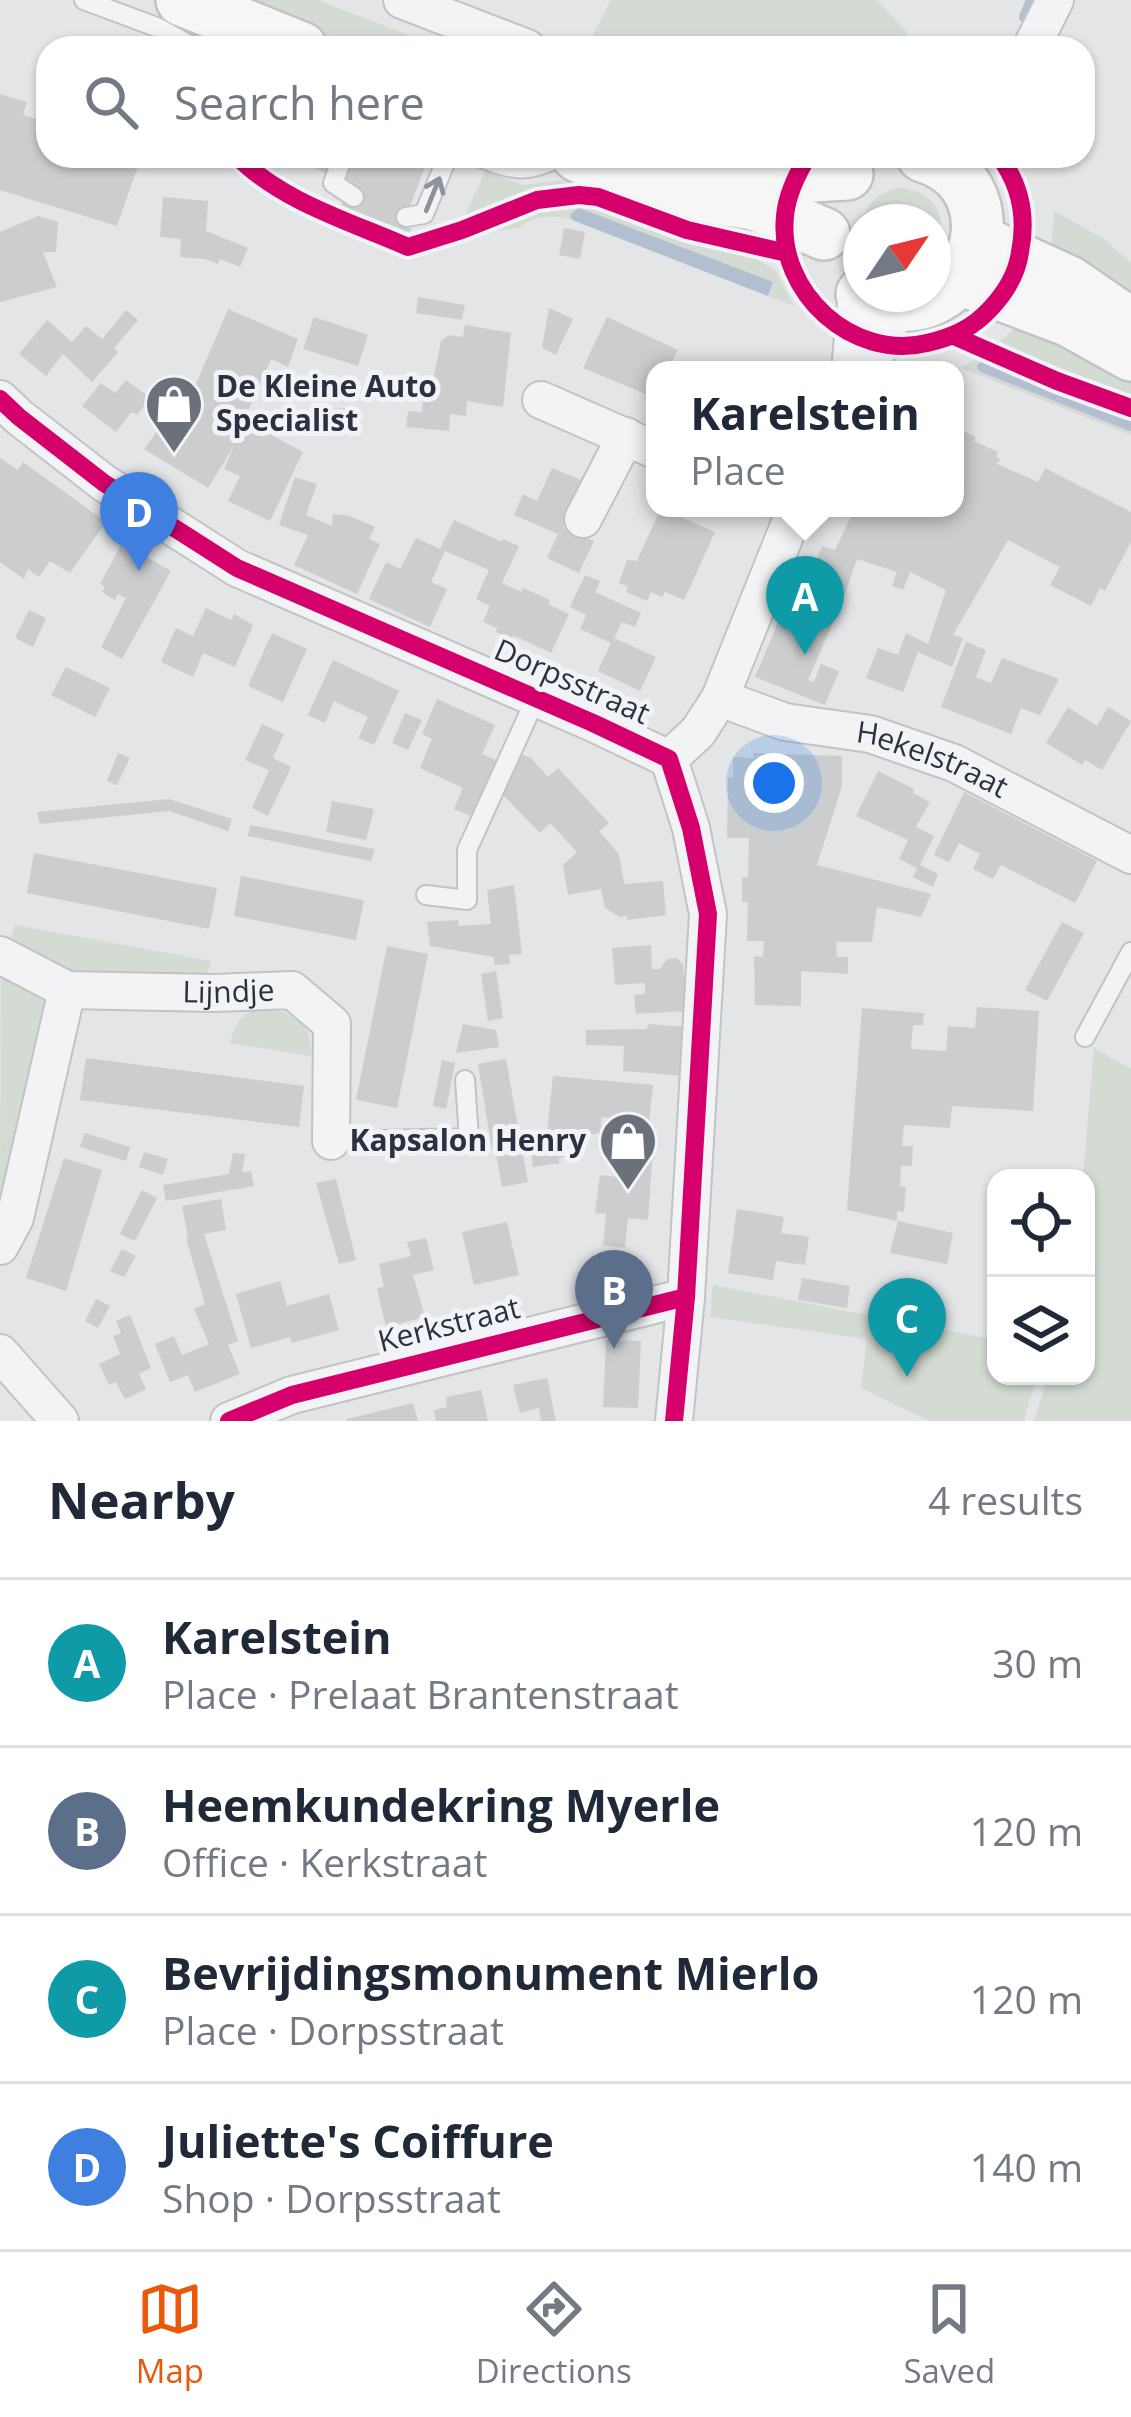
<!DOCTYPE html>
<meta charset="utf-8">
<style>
body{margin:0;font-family:"Open Sans",sans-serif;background:#f2f2f3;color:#1f2937}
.controls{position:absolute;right:36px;bottom:36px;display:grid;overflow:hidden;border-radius:24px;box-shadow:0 3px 9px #0004}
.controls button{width:108px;height:108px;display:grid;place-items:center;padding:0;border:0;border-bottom:3px solid #e0e1e3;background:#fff;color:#1f2937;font:60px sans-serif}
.compass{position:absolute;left:843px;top:204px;width:108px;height:108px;border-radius:50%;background:#fff;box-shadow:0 3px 9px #0004;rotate:55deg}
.you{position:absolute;left:774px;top:783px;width:42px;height:42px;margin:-30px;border:9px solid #fff;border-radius:50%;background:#1a73e8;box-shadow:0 0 0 18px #1a73e833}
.badge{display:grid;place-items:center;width:78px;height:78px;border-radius:50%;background:#ea580c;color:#fff;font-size:39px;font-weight:700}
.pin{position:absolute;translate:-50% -99px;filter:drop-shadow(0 3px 6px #0008)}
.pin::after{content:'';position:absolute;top:63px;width:42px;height:36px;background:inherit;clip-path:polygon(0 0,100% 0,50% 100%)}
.popup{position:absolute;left:646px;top:361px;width:318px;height:156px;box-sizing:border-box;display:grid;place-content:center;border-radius:24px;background:#fff;filter:drop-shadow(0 3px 9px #0005);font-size:39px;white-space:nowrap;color:#747a83}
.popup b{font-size:45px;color:#1f2937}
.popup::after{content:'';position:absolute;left:50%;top:100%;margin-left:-24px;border:24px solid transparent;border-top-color:#fff}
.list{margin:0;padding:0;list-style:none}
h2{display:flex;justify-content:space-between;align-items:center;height:156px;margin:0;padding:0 48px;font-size:51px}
h2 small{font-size:39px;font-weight:400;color:#747a83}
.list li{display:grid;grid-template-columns:78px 1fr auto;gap:36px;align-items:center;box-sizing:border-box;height:168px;padding:0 48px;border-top:3px solid #e0e1e3}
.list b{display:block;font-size:45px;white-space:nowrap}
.list p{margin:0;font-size:39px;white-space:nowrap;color:#747a83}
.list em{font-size:39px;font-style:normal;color:#747a83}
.icon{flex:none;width:66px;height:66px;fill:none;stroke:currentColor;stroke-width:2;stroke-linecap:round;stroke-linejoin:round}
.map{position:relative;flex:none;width:1131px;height:1421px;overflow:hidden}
.search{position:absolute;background:#fff;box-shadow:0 3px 9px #0004;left:36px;right:36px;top:36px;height:132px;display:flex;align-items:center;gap:30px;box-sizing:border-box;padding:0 42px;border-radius:36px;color:#747a83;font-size:45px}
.sheet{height:828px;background:#fff}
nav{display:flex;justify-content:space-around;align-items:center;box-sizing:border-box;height:168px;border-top:3px solid #e0e1e3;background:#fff;font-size:33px;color:#747a83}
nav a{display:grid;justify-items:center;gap:6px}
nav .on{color:#ea580c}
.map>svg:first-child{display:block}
</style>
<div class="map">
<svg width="1131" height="1421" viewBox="0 0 1131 1421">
<rect width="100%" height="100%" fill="#e3e5e7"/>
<!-- green -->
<g fill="#d3dbd3">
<path d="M222 0H317L443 48H345Z"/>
<path d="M611 0H877L906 31 909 48H586Z"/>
<path d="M485 171 523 185 580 178 757 214V239L703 228 604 192 575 187 544 191 462 223Z"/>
<path d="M899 187C934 192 952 216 933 249V222H863C867 201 880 193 899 187Z"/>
<path d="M561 200 600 202 712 243 758 251 759 261 775 270 794 306 768 296 773 283 570 213 572 220C556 214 532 215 520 228L467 234 540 205Z"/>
<path d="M1054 211 1104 239 1131 263V306L1051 260Z"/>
<path d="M1027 312 1131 369V400L993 347 1011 332Z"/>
<path d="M980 356 1131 414V435L961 368Z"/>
<path d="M15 925 211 961 204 981 86 976 9 944Z"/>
<path d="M1 977C22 984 43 989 50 1011L0 1214Z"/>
<path d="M260 1006C292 1014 312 1019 311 1056L230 1043C235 1023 241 1014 260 1006Z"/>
<path d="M1094 1048 1131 1069V1421H1034L1048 1376H1086V1178H1083Z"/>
<path d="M713 1285 996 1340V1376H1037L1024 1421H929L861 1388 867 1339 710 1317Z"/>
</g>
<!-- water -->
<path fill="#b3bfd1" d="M579 208 773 282 768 296 572 220 570 214Z"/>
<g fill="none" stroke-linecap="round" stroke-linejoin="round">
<!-- stream -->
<g stroke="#b3bfd1" stroke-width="10">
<path d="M1024 17 1031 0"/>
<path d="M982 367 1131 426"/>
</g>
</g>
<!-- building -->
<g fill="#cbcdcf">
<path d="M0 94 27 102 23 115 48 123V156H151L147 169 138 166 117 226 0 190Z"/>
<path d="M284 156H429L403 225 411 229 409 232 341 206 342 202 351 205 358 186Z"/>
<path d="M163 197 208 201 206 231 248 248 240 267 220 259 218 264 205 259 180 257 181 239 160 237Z"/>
<path d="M38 216 58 222 56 252H43L57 287 0 302V232Z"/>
<path d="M564 228 585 232 580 259 559 255Z"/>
<path d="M418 297 465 305 462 320 416 313Z"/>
<path d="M549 308 573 319 556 355 542 348Z"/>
<path d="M228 309 298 339 288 367 271 359 244 420 303 452 270 521 228 501 240 476 224 469 234 446 208 488 144 449 171 412 181 419Z"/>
<path d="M126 310 138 320 114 348 118 352 92 382 63 354 46 376 19 354 47 320 72 342 86 326 102 339Z"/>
<path d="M314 317 368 335 358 366 303 349Z"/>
<path d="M607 317 678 350 668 370H655V398L583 368Z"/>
<path d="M465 325 511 333 503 407 467 401 466 416 450 414 449 431 406 427 408 411 422 412 423 390H431L441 341 449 335 463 337Z"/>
<path d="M126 380 150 398 137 415 132 412 116 432 82 406 101 383 115 393Z"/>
<path d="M352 408V423L328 424 327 409Z"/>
<path d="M958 428 976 437 974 441 998 452 996 457 1000 459 997 464 1038 482 1045 468 1131 512V542L1105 591 1100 588 1091 606 1050 585 1060 567 1008 540 953 635 963 638 952 667 918 652 903 692 866 678 878 648 898 655 906 633 928 644 946 590 910 572 903 590 892 586 897 572 857 559 845 594 809 582 822 546 835 550 855 508H955V431Z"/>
<path d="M0 458 18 470 23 462 106 522 70 573 50 561 39 577 28 569 24 579 0 562Z"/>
<path d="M552 468 583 481 563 527 594 541 579 573 547 558 558 534 514 515 523 494 537 501Z"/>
<path d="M295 477 317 484 306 515 332 526 333 514 350 516 375 527 369 539 380 544 357 594 294 565 308 535 279 525Z"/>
<path d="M661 508 715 532 684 600 665 592 662 597 651 592 647 601 626 592 628 587 619 583 627 560 637 561Z"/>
<path d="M454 520 502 542 503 539 519 546 502 583 522 592 523 588 537 594 550 600 548 604 569 614 551 653 517 637 513 636 512 639 496 632 497 628 483 622 490 606 476 599 489 570 445 551 431 582 447 589 430 627 369 599 386 562 400 569 416 538 440 549Z"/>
<path d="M122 543 171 571 122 659 101 647 126 598 118 594 115 600 102 592 105 586 100 584Z"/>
<path d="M585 575 600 581 595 592 641 613 635 627 622 622 614 638 656 657 640 691 598 671 611 643 580 629 586 615 570 607Z"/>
<path d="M804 602 836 616 808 680 814 682 821 664 839 671 825 705 755 677 785 606 800 612Z"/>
<path d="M206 608 231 620 234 614 253 625 235 667 203 653 193 677 161 662 176 628 193 636Z"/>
<path d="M29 610 46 618 33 647 15 638Z"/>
<path d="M272 633 307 649 283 702 248 686Z"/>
<path d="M966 642 986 650 976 677 991 683 1002 658 1059 679 1040 715 1021 708 1011 734 941 707Z"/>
<path d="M333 660 399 691 374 745 358 738 368 717 334 701 325 723 308 715Z"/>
<path d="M66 667 110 688 95 717 51 695Z"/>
<path d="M437 699 495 725 482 754 496 760 471 816 454 809 463 788 420 768 432 739 422 734Z"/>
<path d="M1068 707 1097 726 1108 707 1131 721 1102 770 1085 760 1082 765 1046 743Z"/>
<path d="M405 713 422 720 408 750 392 743Z"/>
<path d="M262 724 284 734 273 758 291 767 268 816 252 808 269 770 245 760Z"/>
<path d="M118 753 130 758 117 785 107 781Z"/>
<path d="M518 753 531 758 548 777 558 768 609 823 599 831 619 854 624 884 663 881 666 915 627 920V916L620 917 605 908 601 889 568 895 563 865 577 852 550 823 540 833 500 792Z"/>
<path d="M753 753 842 756V786L817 865 931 894 921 917 877 907 872 942H836L837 957H848V974L801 971V1006L755 1005 754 956 763 957 764 941H747L748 902H742V877H748L749 838H727L728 777 733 778V757L754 758Z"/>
<path d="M878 771 914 789 913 793 930 802 916 827 934 836 920 865 938 874 933 887 913 877 917 868 899 859 908 840 856 816Z"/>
<path d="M964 792 1097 861 1075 903 1001 865 993 879 973 869 980 854 959 843 949 862 934 855Z"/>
<path d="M169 799 232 819 228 831 169 811 40 824 37 812Z"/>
<path d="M332 801 374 809 366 840 326 832Z"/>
<path d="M250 825 342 843 375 849 371 861 340 855 248 836Z"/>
<path d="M34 853 217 888 209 929 27 893Z"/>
<path d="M241 876 364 900 356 940 234 916Z"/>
<path d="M514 885 522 954 509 955 510 964 494 965V957L430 946 427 922 458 920 459 926 491 924 487 890Z"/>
<path d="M1062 922 1084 933 1047 1001 1025 990Z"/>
<path d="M651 945 652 969H660L667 959 676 958 683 964 687 1011 636 1014 634 995 645 994V983L615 985 612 948Z"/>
<path d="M387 946 428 954 397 1108 356 1100Z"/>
<path d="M496 971 503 1018 488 1021 481 974Z"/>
<path d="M977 1007 1039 1011 1033 1111 952 1106 950 1128 904 1125 902 1146H913L912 1166H901L900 1186 906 1187 904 1212 897 1211V1221L847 1210 862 1008 924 1013 923 1025H913L911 1049 946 1051 948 1026 975 1028Z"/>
<path d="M463 1024 496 1030 499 1047 456 1053Z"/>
<path d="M648 1024 687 1027 684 1076 623 1071 624 1046 586 1045V1030L647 1029Z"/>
<path d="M86 1058 304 1086 299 1127 80 1100Z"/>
<path d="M506 1059 528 1182 502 1187 495 1149 492 1150 478 1064Z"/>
<path d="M442 1060 455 1063 446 1109 433 1106Z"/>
<path d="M553 1076 653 1085 649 1122 602 1117 600 1133 580 1136 562 1134V1139L546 1142Z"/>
<path d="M624 1131 648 1134 647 1148 653 1149 648 1220 628 1218 625 1248 603 1245 606 1214 595 1213 600 1175 618 1177Z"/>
<path d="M85 1133 130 1147 126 1161 80 1147Z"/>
<path d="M562 1144 564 1157 558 1159 560 1163 533 1167 531 1148Z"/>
<path d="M144 1152 168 1159 163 1175 139 1167Z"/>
<path d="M233 1153 245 1154 242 1173 251 1171 254 1186 166 1201 163 1185 229 1174Z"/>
<path d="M64 1158 102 1170 66 1291 26 1278Z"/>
<path d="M336 1179 356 1260 339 1264 316 1183Z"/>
<path d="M142 1190 157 1198 135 1241 120 1234Z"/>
<path d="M221 1199 226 1230 204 1234 238 1341 228 1345 240 1374 195 1392 188 1375 170 1382 155 1344 174 1336 182 1355 209 1344 194 1309 205 1304 186 1238 188 1237 182 1206Z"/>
<path d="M737 1209 784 1217 781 1233 809 1237 805 1265 776 1261 773 1280 728 1273Z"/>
<path d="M898 1221 953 1233 947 1264 890 1253Z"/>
<path d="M507 1222 519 1275 474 1285 462 1232Z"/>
<path d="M426 1238 434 1270 413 1275 425 1317 386 1327 377 1288 384 1287 379 1264 411 1256 407 1242Z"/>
<path d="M122 1249 136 1256 124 1277 110 1271Z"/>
<path d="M802 1278 850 1286 847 1308 798 1300Z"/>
<path d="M280 1281 287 1306 329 1294 339 1330 292 1343 290 1337 251 1348 236 1294Z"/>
<path d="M96 1299 110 1306 98 1328 85 1321Z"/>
<path d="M130 1315 151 1368 139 1374 146 1389 125 1399 116 1382 109 1385 99 1364 120 1354 113 1336 121 1333 116 1321Z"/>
<path d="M606 1340 641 1341 638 1408 603 1407Z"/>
<path d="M547 1378 556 1421H541L539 1408 520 1413 513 1385Z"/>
<path d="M481 1390 488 1421H436L434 1410 447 1407 446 1397Z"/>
<path d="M413 1403 418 1421H347V1419Z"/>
</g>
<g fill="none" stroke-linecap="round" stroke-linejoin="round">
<defs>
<g id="service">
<path d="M84 0 159 28 195 48"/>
<path d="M343 156 333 183 354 197"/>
<path d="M475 156C516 171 522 174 564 156"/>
<path d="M406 217 424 214 448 156"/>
<path d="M426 895 467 900V850L536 698"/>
<path d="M1085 1037 1131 952"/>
<path d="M331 1141 469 1138 465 1080"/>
</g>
<g id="minor">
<path d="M402 0 527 48"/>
<path d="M1031 48 1055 0"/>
<path d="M850 370 857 292"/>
<path d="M868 370 898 306"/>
<path d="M0 399 19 417 104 483 237 568 593 723 669 759 691 828 708 914 686 1297 674 1421"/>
<path d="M541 400 655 450"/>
<path d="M583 519 626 436"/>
<path id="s1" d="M720 698 785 722 870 734 954 763 1131 855"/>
<path d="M669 759 698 732 720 698 796 508"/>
<path id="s2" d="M0 955 67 990 214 993 292 990 332 1024 331 1141"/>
<path d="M0 1246 15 1218 67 990"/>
<path d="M0 1353 60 1421"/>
<path d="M229 1421 292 1395 686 1297"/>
</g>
<g id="secondary">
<path d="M182 0 301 48"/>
<path d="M578 156 648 187 754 204 824 234"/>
<path d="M704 167 795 177 847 174"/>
<path d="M977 240 1069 282 1124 320"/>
<path d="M960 279 1070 321 1131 355"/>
<path d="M862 294C966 349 1028 188 923 156"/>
</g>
</defs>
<!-- service casing -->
<use href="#service" stroke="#c1c3c5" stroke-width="22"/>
<!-- minor casing -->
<use href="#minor" stroke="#c1c3c5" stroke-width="40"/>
<!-- secondary casing -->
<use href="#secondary" stroke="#c1c3c5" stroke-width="56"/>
<!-- service -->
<use href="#service" stroke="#f2f3f4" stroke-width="18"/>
<!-- minor -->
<use href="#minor" stroke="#f2f3f4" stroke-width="36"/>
<!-- secondary -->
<use href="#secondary" stroke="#f6f6f6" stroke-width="51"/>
<defs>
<g id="cycleway">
<path d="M237 156C280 201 351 222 408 247L462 230 537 200 579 195 598 197 687 230 787 253"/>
<path d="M808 156C797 174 787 194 785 216 777 293 853 361 927 343 953 337 973 328 991 308 1006 292 1017 274 1020 252 1027 217 1020 184 999 156"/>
<path d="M954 336 1057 381 1131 408"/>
<path d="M0 399 19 417 104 483 237 568 593 723 669 759 691 828 708 914 686 1297 674 1421"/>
<path d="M229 1421 292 1395 686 1297"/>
</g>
</defs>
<!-- cycleway casing -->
<use href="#cycleway" stroke="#f1f3f6" stroke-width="26"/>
<!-- cycleway -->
<use href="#cycleway" stroke="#d6006c" stroke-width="18"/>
</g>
<!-- one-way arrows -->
<defs><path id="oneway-shaft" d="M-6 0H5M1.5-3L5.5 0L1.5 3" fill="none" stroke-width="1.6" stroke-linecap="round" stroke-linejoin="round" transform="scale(3)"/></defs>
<use stroke="#8e929a" href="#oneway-shaft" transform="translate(433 194) rotate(-68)"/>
<!-- icons -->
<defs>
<symbol id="shop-pin" viewBox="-11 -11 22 30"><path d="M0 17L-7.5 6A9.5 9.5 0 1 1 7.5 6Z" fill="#6b707a" stroke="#f1f3f6"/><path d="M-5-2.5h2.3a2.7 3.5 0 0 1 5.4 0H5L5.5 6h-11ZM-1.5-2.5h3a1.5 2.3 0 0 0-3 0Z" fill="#fff"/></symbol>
</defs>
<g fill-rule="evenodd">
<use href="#shop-pin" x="141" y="371" width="66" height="90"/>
<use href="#shop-pin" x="595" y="1108" width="66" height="90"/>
</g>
<g text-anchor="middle" stroke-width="10" stroke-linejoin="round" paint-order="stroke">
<!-- poi labels -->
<g font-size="30" font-weight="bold" fill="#2b3140" stroke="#f1f3f6" text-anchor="start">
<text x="216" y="397">De Kleine Auto<tspan x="216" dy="34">Specialist</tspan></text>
<text x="586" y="1151" text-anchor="end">Kapsalon Henry</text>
</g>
<!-- street labels -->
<g font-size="30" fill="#2b3140" stroke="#f1f3f6">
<text transform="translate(572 682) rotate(24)" y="10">Dorpsstraat</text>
<text dy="10" stroke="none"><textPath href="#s1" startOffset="222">Hekelstraat</textPath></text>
<text dy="10" stroke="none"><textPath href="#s2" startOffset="237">Lijndje</textPath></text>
<text transform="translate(449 1325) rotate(-14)" y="10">Kerkstraat</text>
</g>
</g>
</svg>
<div class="controls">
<button><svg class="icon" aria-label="locate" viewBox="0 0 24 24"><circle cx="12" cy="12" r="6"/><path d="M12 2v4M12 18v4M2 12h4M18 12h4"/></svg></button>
<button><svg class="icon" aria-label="layers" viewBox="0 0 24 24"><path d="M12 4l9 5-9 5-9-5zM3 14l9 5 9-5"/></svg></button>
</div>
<svg class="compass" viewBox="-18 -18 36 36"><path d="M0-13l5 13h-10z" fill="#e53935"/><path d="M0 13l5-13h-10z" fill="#747a83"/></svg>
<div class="you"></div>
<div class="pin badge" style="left:805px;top:655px;background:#0f9aa8">A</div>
<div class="popup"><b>Karelstein</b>Place</div>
<div class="pin badge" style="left:614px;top:1349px;background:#5c6f8a">B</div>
<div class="pin badge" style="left:907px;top:1377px;background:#0f9aa8">C</div>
<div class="pin badge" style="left:139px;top:571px;background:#3f7fe0">D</div>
<div class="search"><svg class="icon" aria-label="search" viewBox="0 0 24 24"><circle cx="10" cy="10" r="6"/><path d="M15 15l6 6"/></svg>Search here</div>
</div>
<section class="sheet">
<h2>Nearby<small>4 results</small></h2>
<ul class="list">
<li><span class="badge" style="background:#0f9aa8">A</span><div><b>Karelstein</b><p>Place · Prelaat Brantenstraat</p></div><em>30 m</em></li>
<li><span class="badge" style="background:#5c6f8a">B</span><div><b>Heemkundekring Myerle</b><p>Office · Kerkstraat</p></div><em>120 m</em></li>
<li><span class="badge" style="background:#0f9aa8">C</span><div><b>Bevrijdingsmonument Mierlo</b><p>Place · Dorpsstraat</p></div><em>120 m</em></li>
<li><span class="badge" style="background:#3f7fe0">D</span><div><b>Juliette's Coiffure</b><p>Shop · Dorpsstraat</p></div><em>140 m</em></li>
</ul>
</section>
<nav>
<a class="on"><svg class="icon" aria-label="map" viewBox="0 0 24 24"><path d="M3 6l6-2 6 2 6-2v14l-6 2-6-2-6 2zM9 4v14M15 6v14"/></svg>Map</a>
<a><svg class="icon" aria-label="directions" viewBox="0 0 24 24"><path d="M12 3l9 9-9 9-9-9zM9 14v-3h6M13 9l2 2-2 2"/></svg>Directions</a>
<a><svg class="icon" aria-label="saved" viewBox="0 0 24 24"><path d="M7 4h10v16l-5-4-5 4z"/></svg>Saved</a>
</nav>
